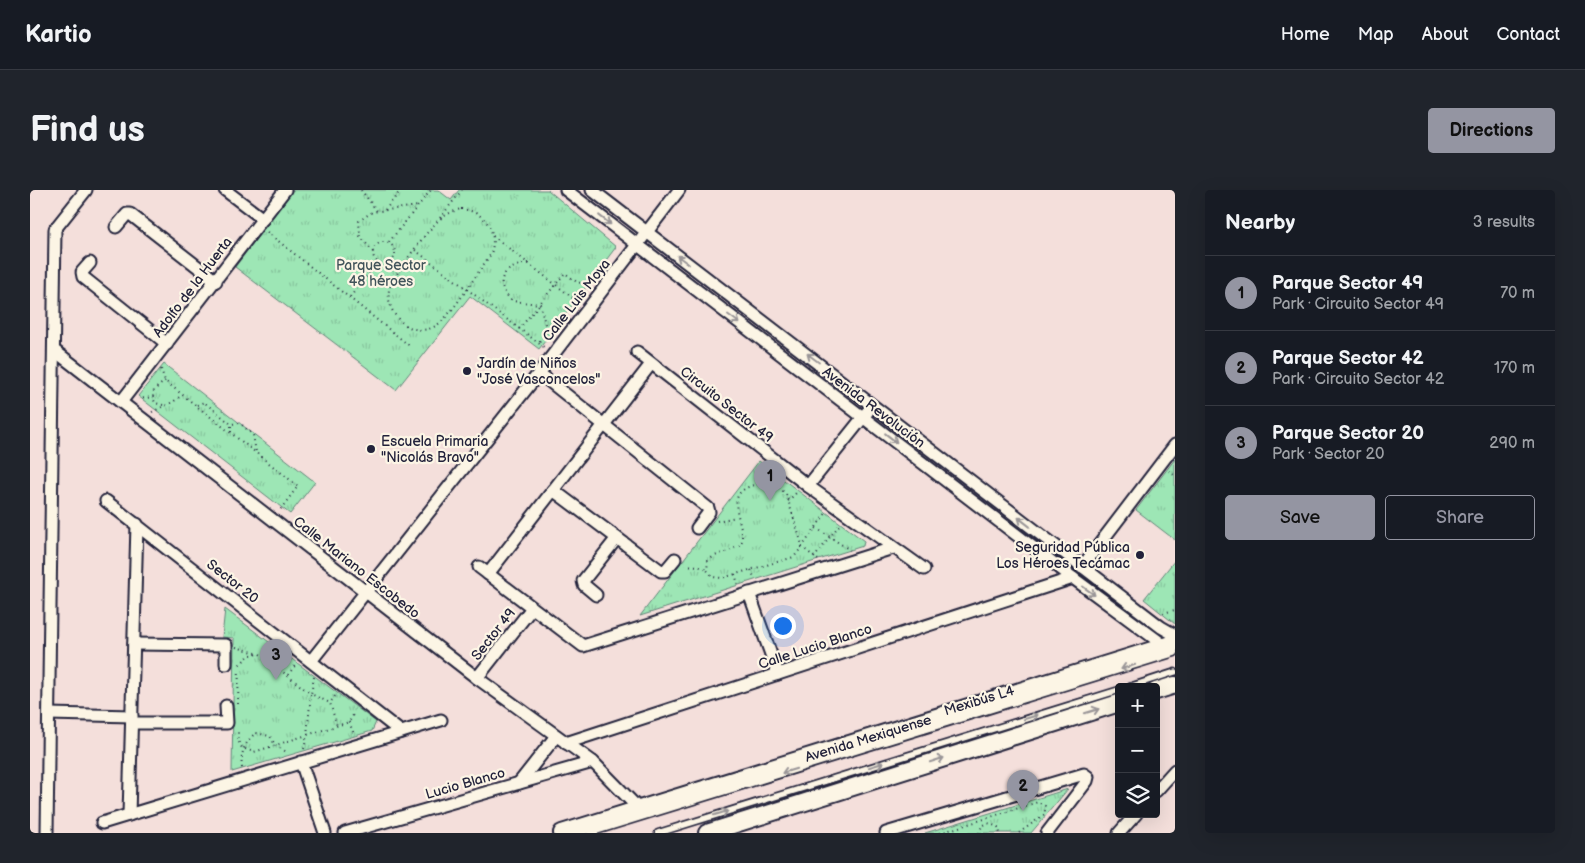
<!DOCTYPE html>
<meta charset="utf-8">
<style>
body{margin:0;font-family:"Balsamiq Sans",sans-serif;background:#20242c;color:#f1f3f6}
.controls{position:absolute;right:15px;bottom:15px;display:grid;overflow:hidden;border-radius:5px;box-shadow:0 5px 20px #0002}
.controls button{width:45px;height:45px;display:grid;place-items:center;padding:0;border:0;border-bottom:1px solid #363941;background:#171b24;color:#f1f3f6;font:25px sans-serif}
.you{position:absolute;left:752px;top:435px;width:18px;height:18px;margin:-12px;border:4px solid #fff;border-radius:50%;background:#1a73e8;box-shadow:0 0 0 8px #1a73e833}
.badge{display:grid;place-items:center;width:32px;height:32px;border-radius:50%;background:#9495a2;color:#111;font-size:16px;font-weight:700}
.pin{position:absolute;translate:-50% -41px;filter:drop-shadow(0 1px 2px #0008)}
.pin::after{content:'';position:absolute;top:26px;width:18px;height:15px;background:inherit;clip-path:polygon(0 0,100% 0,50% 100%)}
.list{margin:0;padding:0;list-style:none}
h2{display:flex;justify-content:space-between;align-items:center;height:65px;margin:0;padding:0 20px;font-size:21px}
h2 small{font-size:16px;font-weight:400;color:#9ea1a6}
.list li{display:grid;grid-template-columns:32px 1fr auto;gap:15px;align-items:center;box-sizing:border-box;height:75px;padding:0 20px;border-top:1px solid #363941}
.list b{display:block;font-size:19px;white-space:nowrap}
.list p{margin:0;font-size:16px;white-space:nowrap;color:#9ea1a6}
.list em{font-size:16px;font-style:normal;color:#9ea1a6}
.actions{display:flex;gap:10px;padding:15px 20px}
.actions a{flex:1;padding:11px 0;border:1px solid #9495a2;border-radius:5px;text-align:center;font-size:18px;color:#9495a2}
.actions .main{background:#9495a2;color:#111}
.icon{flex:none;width:28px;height:28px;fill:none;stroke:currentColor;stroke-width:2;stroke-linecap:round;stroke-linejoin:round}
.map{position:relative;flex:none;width:1145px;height:643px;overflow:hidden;border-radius:5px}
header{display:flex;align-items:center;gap:30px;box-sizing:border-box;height:70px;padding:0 25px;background:#171b24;border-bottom:1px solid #363941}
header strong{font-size:24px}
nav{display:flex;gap:28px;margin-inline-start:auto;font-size:18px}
.intro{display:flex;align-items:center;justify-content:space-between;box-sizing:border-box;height:120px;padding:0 30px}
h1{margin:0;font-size:35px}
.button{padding:12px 22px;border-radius:5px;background:#9495a2;color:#111;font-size:18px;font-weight:700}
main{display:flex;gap:30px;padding:0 30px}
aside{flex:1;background:#171b24;border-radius:5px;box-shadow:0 5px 20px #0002}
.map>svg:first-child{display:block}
</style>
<header>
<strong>Kartio</strong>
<nav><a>Home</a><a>Map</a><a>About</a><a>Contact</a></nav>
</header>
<div class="intro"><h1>Find us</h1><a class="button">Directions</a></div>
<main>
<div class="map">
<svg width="1145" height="643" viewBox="0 0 1145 643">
<defs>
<pattern id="park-tufts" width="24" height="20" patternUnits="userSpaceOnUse" patternTransform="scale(1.25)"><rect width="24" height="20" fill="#9de6b5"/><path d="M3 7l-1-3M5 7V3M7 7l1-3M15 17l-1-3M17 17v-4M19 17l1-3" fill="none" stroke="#87c59d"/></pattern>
</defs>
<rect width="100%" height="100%" fill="#f4dfdb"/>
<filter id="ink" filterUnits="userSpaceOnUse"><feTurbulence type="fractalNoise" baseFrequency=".02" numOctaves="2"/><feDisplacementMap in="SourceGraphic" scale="10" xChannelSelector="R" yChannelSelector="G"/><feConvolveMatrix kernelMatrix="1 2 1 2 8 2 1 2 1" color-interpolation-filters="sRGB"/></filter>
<g filter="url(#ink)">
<!-- park -->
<g fill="url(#park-tufts)" stroke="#608478">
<path d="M263 0H408L421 10 429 0H518L586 57 509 159 440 106 366 200 205 77Z"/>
<path d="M134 174 285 292 260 324 108 206Z"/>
<path d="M1145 269V350L1106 320Z"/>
<path d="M729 271 834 351 833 356 610 426Z"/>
<path d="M1145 370V434L1114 409Z"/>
<path d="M195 419 346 532 342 541 202 582 204 448 192 447Z"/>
<path d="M1038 599 1001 643H895Z"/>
</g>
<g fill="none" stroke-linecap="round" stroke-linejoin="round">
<defs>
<g id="service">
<path d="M1099 497 1145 482"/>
<path d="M560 643 1145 463"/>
<path d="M628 643 1089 500"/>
</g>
<g id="minor">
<path d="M195 0 233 29"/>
<path d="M536 0 1043 388 1135 456"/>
<path d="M562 0 1131 437 1145 445"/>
<path d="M86 37 97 24H100L186 91"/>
<path d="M60 73 52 82 53 87 137 154"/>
<path d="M25 161 447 488 563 572 609 619"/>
<path d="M607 162 778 296 894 379"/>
<path d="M509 183 678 318 679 322 667 338"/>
<path d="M91 212 255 0"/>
<path d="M778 296 838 221"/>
<path d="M523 300 631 381H635L645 369"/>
<path d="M76 311 371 542"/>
<path d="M449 377 553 456 863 358"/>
<path d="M1052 377 1145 255"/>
<path d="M458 384 621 174"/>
<path d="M719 403 748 484"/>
<path d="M566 405 554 395 553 391 587 348"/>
<path d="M104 454 196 455V474"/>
<path d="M281 471 509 183 649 0"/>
<path d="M447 488 502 418"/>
<path d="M19 524 102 526"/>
<path d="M102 533H197L196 516"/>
<path d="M536 553 1043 388"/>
<path d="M271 572 295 643"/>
<path d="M489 593 526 546"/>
<path d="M1126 601 1145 580"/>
<path d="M99 625 107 334"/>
<path d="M72 633 411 530"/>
<path d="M17 643 25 39 56 0"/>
<path d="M315 643 563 572"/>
<path d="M856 643 1054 584 1058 587 1057 591 1017 643"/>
<path d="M1089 643 1106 624"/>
</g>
<g id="secondary">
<path d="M1126 501 1145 495"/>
<path d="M532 643 1145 453"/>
<path d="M677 643 1089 513"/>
</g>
</defs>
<!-- service casing -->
<use href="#service" stroke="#22223b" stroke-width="9"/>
<!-- minor casing -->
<use href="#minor" stroke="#22223b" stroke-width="15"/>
<!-- secondary casing -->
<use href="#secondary" stroke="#22223b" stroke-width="20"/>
<!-- path -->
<g stroke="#22223b" stroke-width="2" stroke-dasharray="1 4" stroke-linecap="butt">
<path d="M331 0 347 21"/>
<path d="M431 19C455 21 468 41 461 64 447 83 427 117 411 132 387 153 355 128 359 100 361 88 400 37 410 29 417 24 423 21 431 19Z"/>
<path d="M355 20 371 0"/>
<path d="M410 28 432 0"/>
<path d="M237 42 381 157"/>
<path d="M463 46 548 112"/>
<circle cx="354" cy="63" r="11"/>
<path d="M359 52 401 0"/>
<path d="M385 60 515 158"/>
<path d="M343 62 330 46 329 31 342 22 388 16"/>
<path d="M498 73C475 77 461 90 482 111L510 114 517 142 508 153"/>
<path d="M320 107 348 72"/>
<path d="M489 139 535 83 548 93 566 90"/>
<path d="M131 179 135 191 268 296 250 320"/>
<path d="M108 209 123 207"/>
<path d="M133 215 125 213 123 207 124 200 135 191"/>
<path d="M167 215 174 212 201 234"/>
<path d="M122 222 143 212 152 205"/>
<path d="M201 242V234L210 233 223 245 226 262"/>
<path d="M1139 281 1145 286"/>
<path d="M735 293 745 294 756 304 771 351 772 357 764 367 692 388 683 387 677 380 678 371C687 362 701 363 711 354 718 332 684 299 735 293Z"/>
<path d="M758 311 767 302"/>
<path d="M687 331 706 327"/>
<path d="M786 338 820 360"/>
<path d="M784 368 810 334"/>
<path d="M788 370 772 357 796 323"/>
<path d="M655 375 668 376 677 380"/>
<path d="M721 380 725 389"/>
<path d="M705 384 708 394"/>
<path d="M1133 423 1145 420"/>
<path d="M206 457 230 464 281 504 277 545 224 562 212 558 208 551V539"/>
<path d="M258 485 267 473"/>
<path d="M284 487 281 504 300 513"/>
<path d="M305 506 300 513 307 536"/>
<path d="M208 514 209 475 220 465 230 464"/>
<path d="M319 532 324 544"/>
<path d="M274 559 277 545 319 532 325 522"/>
<path d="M212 578C210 564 215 551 226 543L240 546 245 555 258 563"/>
<path d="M910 643 1008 612 1015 616V624L989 643"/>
<path d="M949 643 952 636 958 633 968 637 970 643"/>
</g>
<!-- service -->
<use href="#service" stroke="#fcf5e5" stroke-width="5.5"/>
<!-- minor -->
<use href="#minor" stroke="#fcf5e5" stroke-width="11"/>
<!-- secondary -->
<use href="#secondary" stroke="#fcf5e5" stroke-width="16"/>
</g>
<!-- one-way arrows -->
<defs><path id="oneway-shaft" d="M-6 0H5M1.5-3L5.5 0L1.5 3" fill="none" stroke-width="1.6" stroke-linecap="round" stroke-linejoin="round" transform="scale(1.25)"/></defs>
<g stroke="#9a9698">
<use href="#oneway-shaft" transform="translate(575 30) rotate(38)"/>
<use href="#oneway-shaft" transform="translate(653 70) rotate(-143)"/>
<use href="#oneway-shaft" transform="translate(704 129) rotate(37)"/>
<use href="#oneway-shaft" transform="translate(783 168) rotate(-143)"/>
<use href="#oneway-shaft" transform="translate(861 248) rotate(38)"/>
<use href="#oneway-shaft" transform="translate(994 332) rotate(-142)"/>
<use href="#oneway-shaft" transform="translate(1059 401) rotate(36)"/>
<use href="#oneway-shaft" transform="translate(1098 477) rotate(163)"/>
<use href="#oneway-shaft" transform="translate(1062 521) rotate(-17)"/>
<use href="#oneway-shaft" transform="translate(1001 527) rotate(-17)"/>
<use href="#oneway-shaft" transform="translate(907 570) rotate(-18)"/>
<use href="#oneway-shaft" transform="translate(846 575) rotate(-17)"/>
<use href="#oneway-shaft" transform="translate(759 581) rotate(163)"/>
<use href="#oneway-shaft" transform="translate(691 623) rotate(-17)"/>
</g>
</g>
<!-- markers -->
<g fill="#22223b" stroke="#fcf5e5" stroke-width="2">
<circle cx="437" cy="181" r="5"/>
<circle cx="341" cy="259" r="5"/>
<circle cx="1110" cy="365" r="5"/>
</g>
<g text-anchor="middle" stroke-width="4.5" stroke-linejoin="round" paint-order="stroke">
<!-- park labels -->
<g font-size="14" fill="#41535a" stroke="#fcf5e5">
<text x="351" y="80">Parque Sector<tspan x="351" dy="16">48 héroes</tspan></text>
</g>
<!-- street labels -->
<g font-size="14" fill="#22223b" stroke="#fcf5e5">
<text transform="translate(162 97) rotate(-53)" y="5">Adolfo de la Huerta</text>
<text transform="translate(546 110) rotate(-52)" y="5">Calle Luis Moya</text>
<text transform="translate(697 214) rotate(38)" y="5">Circuito Sector 49</text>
<text transform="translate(844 217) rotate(37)" y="5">Avenida Revolución</text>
<text transform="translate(327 377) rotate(38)" y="5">Calle Mariano Escobedo</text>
<text transform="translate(203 391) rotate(38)" y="5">Sector 20</text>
<text transform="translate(463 444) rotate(-52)" y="5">Sector 49</text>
<text transform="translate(785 456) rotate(-18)" y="5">Calle Lucio Blanco</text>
<text transform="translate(949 510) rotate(-17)" y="5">Mexibús L4</text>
<text transform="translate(838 548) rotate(-17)" y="5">Avenida Mexiquense</text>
<text transform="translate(435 593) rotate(-16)" y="5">Lucio Blanco</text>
</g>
<!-- poi labels -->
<g font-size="14" fill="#22223b" stroke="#fcf5e5" text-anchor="start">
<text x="447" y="178">Jardín de Niños<tspan x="447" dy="16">"José Vasconcelos"</tspan></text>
<text x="351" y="256">Escuela Primaria<tspan x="351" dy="16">"Nicolás Bravo"</tspan></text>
<text x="1100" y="362" text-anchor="end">Seguridad Pública<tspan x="1100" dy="16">Los Héroes Tecámac</tspan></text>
</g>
</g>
</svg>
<div class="controls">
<button>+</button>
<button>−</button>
<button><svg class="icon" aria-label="layers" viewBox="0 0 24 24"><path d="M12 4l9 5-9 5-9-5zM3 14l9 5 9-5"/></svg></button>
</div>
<div class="you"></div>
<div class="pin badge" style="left:740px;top:311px">1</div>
<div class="pin badge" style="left:993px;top:621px">2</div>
<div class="pin badge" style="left:246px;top:490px">3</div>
</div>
<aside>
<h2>Nearby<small>3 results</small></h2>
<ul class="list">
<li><span class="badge">1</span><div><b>Parque Sector 49</b><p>Park · Circuito Sector 49</p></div><em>70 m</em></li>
<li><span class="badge">2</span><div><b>Parque Sector 42</b><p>Park · Circuito Sector 42</p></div><em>170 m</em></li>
<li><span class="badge">3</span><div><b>Parque Sector 20</b><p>Park · Sector 20</p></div><em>290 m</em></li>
</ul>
<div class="actions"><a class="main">Save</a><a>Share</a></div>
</aside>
</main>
